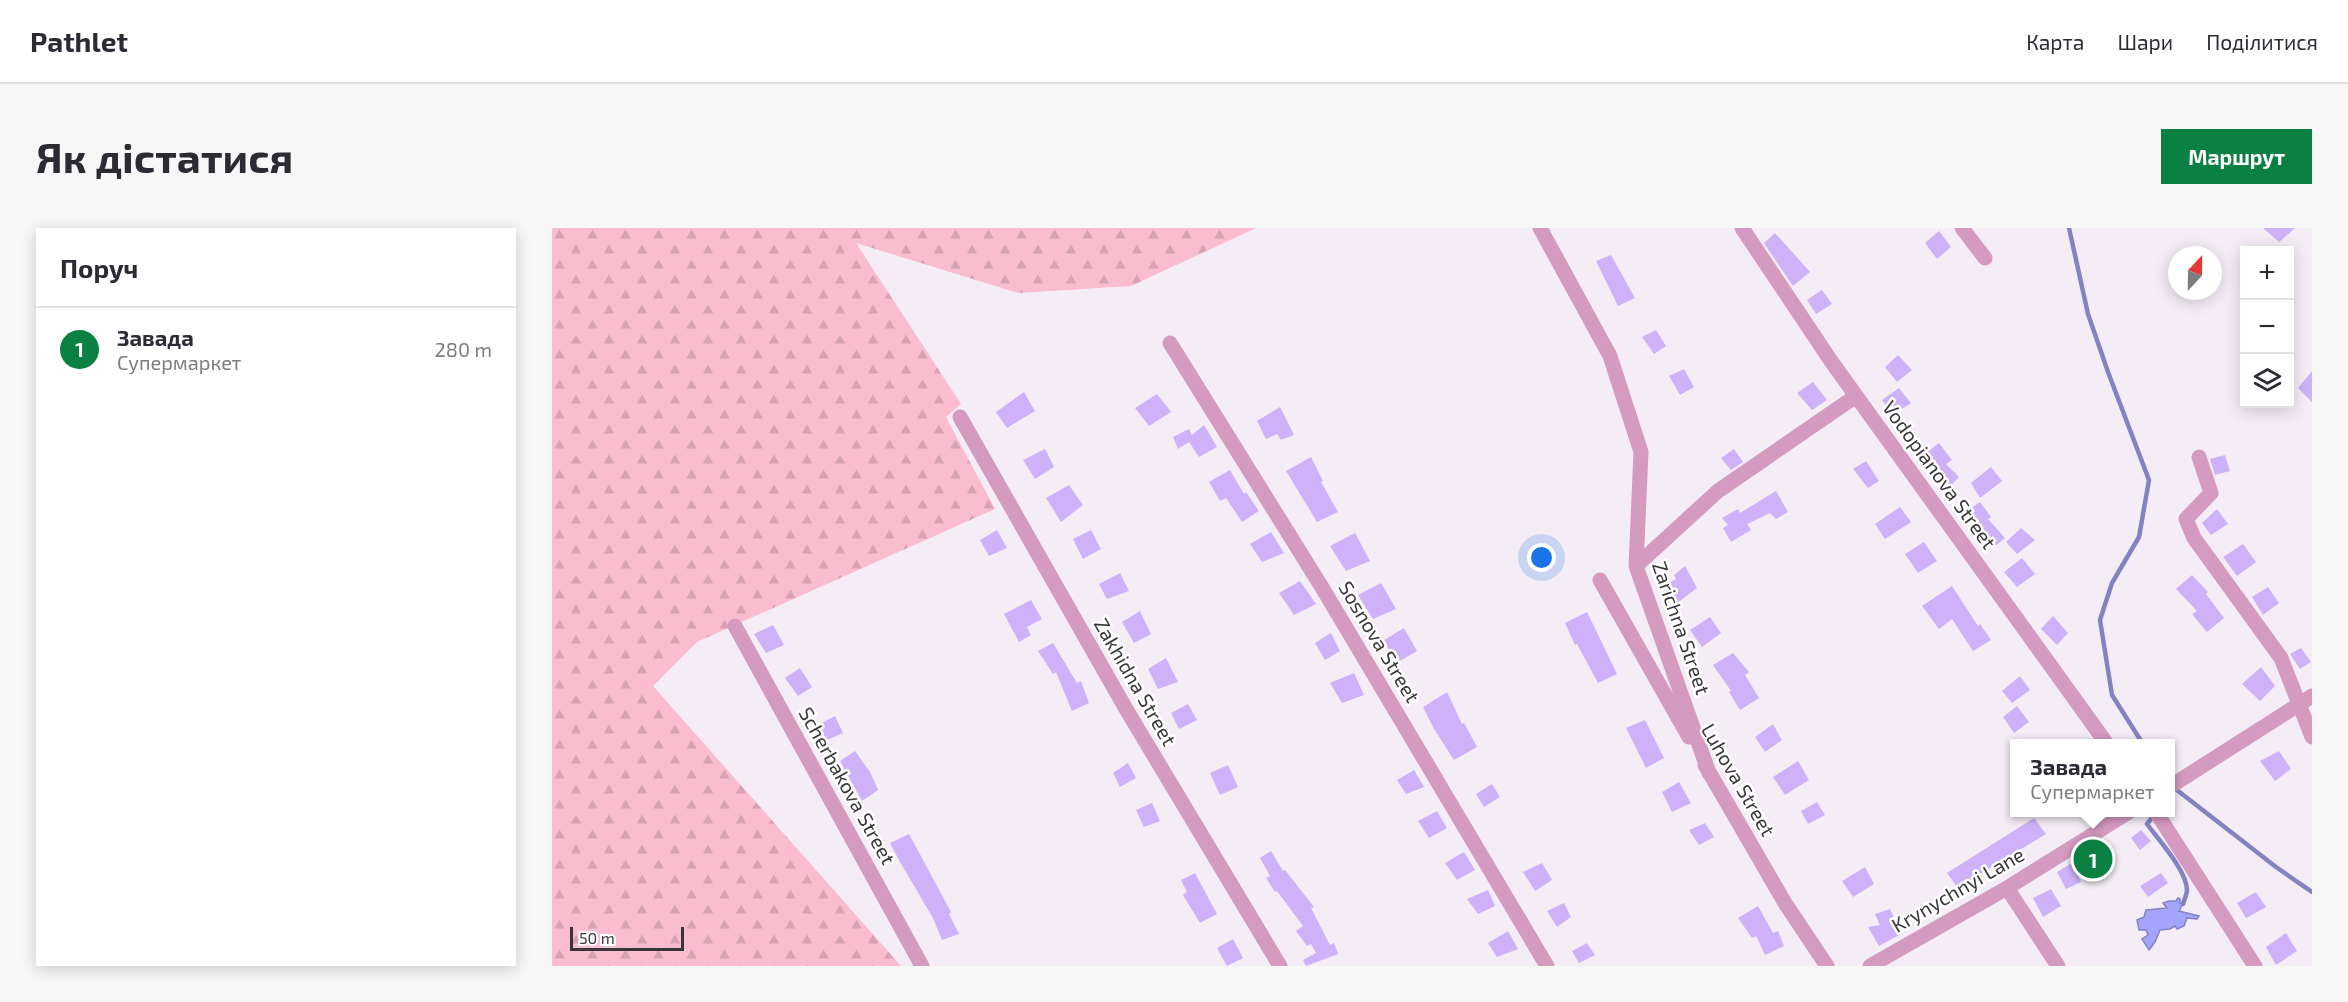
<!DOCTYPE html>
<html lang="uk">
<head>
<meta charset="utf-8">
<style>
  body { margin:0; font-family:"Exo 2",sans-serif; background:#f7f7f7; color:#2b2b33 }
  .controls { position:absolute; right:18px; top:18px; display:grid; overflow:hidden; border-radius:0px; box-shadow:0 3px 15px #0003 }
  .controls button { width:54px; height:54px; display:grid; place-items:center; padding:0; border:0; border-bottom:2px solid #e1e1e2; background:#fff; color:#2b2b33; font:30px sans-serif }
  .compass { position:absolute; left:1616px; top:18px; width:54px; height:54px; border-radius:50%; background:#fff; box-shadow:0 3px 15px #0003; rotate:22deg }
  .scale { position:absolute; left:18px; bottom:15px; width:114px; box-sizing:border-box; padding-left:6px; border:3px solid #39363a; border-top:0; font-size:16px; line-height:21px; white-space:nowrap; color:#39363a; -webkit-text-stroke:4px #fff; paint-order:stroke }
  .you { position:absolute; left:990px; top:330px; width:21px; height:21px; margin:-15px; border:4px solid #fff; border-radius:50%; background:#1a73e8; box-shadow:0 0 0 9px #1a73e833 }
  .badge { display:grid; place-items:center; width:39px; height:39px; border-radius:50%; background:#0b8043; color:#fff; font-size:20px; font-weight:700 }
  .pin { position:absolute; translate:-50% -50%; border:3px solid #fff; box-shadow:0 2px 6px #0006 }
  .popup { position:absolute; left:1458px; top:511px; width:165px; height:78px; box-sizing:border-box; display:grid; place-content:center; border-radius:0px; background:#fff; filter:drop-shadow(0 2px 4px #0005); font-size:20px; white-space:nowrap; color:#7c7c81 }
  .popup b { font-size:22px; color:#2b2b33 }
  .popup::after { content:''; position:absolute; left:50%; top:100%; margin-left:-12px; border:12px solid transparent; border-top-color:#fff }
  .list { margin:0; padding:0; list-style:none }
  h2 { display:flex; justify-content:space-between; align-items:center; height:78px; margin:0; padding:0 24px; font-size:26px }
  h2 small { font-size:20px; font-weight:400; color:#7c7c81 }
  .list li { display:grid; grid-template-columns:39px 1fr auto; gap:18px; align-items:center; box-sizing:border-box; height:84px; padding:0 24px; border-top:2px solid #e1e1e2 }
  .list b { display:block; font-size:22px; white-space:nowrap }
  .list p { margin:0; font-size:20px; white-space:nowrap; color:#7c7c81 }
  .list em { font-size:20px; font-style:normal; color:#7c7c81 }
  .icon { flex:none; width:33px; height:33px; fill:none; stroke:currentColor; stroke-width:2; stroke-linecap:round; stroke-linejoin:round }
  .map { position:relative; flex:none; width:1760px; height:738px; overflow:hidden; border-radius:0px }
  header { display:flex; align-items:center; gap:36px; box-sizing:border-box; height:84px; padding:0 30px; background:#fff; border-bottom:2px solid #e1e1e2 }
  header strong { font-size:28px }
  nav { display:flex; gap:33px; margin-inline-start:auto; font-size:21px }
  .intro { display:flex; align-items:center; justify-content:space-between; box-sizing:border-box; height:144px; padding:0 36px }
  h1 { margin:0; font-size:42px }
  .button { padding:15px 27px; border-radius:0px; background:#0b8043; color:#fff; font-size:21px; font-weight:700 }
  main { display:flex; gap:36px; padding:0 36px }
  aside { flex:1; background:#fff; border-radius:0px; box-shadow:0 3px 15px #0003 }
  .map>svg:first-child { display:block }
</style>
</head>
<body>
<header>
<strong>Pathlet</strong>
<nav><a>Карта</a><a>Шари</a><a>Поділитися</a></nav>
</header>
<div class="intro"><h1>Як дістатися</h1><a class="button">Маршрут</a></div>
<main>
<aside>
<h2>Поруч<small></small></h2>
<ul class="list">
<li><span class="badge">1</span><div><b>Завада</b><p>Супермаркет</p></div><em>280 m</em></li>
</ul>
</aside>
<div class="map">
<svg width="1760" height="738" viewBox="0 0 1760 738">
  <defs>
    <pattern id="forest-firs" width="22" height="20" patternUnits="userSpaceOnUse" patternTransform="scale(1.5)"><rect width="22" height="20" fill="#fabccf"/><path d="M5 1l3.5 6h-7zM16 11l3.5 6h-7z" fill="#d7a2b2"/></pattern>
  </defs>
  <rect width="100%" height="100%" fill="#f5edf6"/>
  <!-- forest -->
  <path fill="url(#forest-firs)" d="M0 0H704L579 58 466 65 304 15 409 176 394 189 443 281 145 414 101 458 349 738H0Z"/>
  <!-- water -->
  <path fill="#a3a4fd" stroke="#8383c2" stroke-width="1.5" d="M1626 670 1628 671V675L1631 676 1627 683 1647 688 1645 691 1635 690 1632 698 1625 701 1623 698 1618 701 1608 702 1603 714 1597 722 1590 711 1596 707 1594 702H1587L1585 692 1592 689 1594 682 1615 680 1611 675 1617 673H1624Z"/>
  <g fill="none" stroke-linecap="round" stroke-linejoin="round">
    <!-- stream -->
    <path stroke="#8383c2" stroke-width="4.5" d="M1517 0 1536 86 1556 144 1597 252 1587 309 1560 355 1548 392 1560 467 1591 516
      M1621 559 1724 639 1760 664
      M1603 586 1595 596C1606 611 1635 643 1635 662 1635 666 1632 672 1631 676"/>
  </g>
  <!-- building -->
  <path fill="#cdb2f9" d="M1711 0H1743L1727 14Z
    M1387 3 1399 19 1385 31 1373 15Z
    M1223 5 1258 44 1241 58 1212 15Z
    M1059 27 1083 70 1066 78 1044 33Z
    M1270 62 1280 76 1264 86 1255 72Z
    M1104 102 1114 118 1102 126 1090 109Z
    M1346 127 1360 142 1345 154 1333 139Z
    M1132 141 1142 159 1128 167 1117 148Z
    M1760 143V174L1746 160Z
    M1261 154 1275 172 1260 182 1245 165Z
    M1347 160 1359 175 1341 187 1330 172Z
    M472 164 483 183 455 200 444 184Z
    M605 166 619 184 597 198 583 180Z
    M728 179 742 207 729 212 725 206 714 211 705 193Z
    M652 197 665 219 647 229 637 214 626 221 621 209 637 201 640 207Z
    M1387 215 1400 232 1394 236 1407 249 1396 261 1384 250 1370 228Z
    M493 221 502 239 483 251 471 232Z
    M1182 221 1191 234 1179 242 1169 230Z
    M1673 227 1678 243 1663 247 1658 231Z
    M759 229 771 253 769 254 786 284 765 294 734 243Z
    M1314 233 1327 253 1316 260 1301 241Z
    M1439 239 1450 253 1428 270 1419 255Z
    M678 242 692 266 694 264 707 283 690 294 674 270 668 273 657 254Z
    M517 257 531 277 509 294 494 270Z
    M1224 263 1236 284 1224 291 1218 285 1195 296 1199 302 1179 314 1171 300 1176 297 1170 290 1186 281 1188 285Z
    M1428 274 1439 289 1436 291 1453 310 1442 319 1410 286Z
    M1348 279 1359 294 1333 311 1323 296Z
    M1665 281 1676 296 1659 307 1650 295Z
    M1469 300 1483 312 1465 326 1454 314Z
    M445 302 455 320 437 328 428 312Z
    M539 302 549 321 531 331 521 311Z
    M719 304 732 325 710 334 698 316Z
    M803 305 818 333 794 343 778 318Z
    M1372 314 1385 333 1366 345 1353 326Z
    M1691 316 1704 334 1685 348 1671 329Z
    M1470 330 1483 346 1465 359 1452 344Z
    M1133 338 1145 360 1124 376 1113 357 1124 351 1122 347Z
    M568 345 577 363 555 371 547 356Z
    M1640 347 1656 364 1654 366 1672 390 1655 404 1640 386 1645 383 1624 361Z
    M748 353 764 376 742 387 727 365Z
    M829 355 844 381 821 391 806 367Z
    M1400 358 1426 398 1428 396 1439 412 1421 423 1400 391 1387 401 1370 378Z
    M1716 359 1727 375 1711 387 1700 369Z
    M479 372 490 391 475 399 479 407 467 414 452 386Z
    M588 383 599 406 582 415 570 394Z
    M1035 384 1065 446 1046 455 1025 416 1023 417 1013 395Z
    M1501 388 1516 405 1505 417 1489 401Z
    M1158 389 1169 405 1150 419 1138 402Z
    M221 397 232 417 214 425 202 406Z
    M852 400 865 423 844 435 832 412Z
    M779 405 788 423 773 432 763 415Z
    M501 415 525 455 529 453 537 475 520 483 504 444 501 446 486 423Z
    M1749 420 1759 434 1748 441 1738 426Z
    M1181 425 1197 444 1193 447 1207 470 1188 482 1177 464 1179 463 1161 437Z
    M614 430 626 454 606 461 596 441Z
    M1709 439 1723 458 1708 473 1690 456Z
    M248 440 260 459 246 468 233 450Z
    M802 445 812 467 790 475 778 455Z
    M1468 448 1478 462 1460 475 1450 463Z
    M895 464 910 496 912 495 925 519 902 532 882 501 871 479Z
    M636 476 645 492 627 501 619 485Z
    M1465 478 1477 494 1462 505 1451 489Z
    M283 488 291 505 275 512 266 497Z
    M1093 492 1112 530 1094 540 1074 500Z
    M1221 496 1230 512 1213 524 1203 509Z
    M303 523 318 544 326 562 310 573 288 533Z
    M1727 523 1739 541 1723 553 1708 533Z
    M1246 533 1257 552 1233 567 1221 549Z
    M576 535 584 550 568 559 561 545Z
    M676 537 686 559 668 567 658 545Z
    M862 542 872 559 854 566 845 552Z
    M1127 554 1139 575 1120 584 1110 564Z
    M940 556 948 569 932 579 924 566Z
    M1265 574 1273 587 1256 596 1249 583Z
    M600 575 608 593 592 599 584 582Z
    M885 583 895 600 877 610 866 593Z
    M1482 590 1494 606 1423 649 1426 654 1408 663 1395 645Z
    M1153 595 1162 609 1147 617 1137 602Z
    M1589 602 1599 613 1588 622 1579 610Z
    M357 606 399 684 397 686 407 706 390 712 381 690 348 634 338 615Z
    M1546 619 1554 631 1527 649 1529 654 1514 661 1505 644Z
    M719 623 731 643 733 642 762 679 759 680 778 717 782 715 786 726 754 738 751 732 764 725 759 716 755 718 744 703 751 698 725 663 723 664 714 650 718 648 708 630Z
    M912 624 923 642 905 652 893 635Z
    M990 635 1000 652 983 663 971 644Z
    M1313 639 1322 656 1301 669 1290 653Z
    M643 645 665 686 648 695 631 667 635 664 629 652Z
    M1609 645 1616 655 1596 669 1588 658Z
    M1499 661 1509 678 1491 689 1481 670Z
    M936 662 943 678 926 686 915 671Z
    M1704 664 1714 679 1694 690 1685 675Z
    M1012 675 1019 689 1005 699 995 683Z
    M1206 678 1221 705 1226 703 1232 718 1213 727 1204 708 1200 710 1186 690Z
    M1338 681 1349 706 1327 718 1316 699 1328 697 1323 686Z
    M956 703 966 721 945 729 936 715Z
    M1734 705 1745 723 1724 737 1714 719Z
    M681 711 691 730 675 738 665 720Z
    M1035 715 1043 727 1027 735 1020 723Z"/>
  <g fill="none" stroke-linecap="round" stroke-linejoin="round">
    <!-- minor -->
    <path stroke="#d49ac0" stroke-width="15" d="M988 0 1058 128 1089 224 1084 338 1157 545
      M1190 0 1279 133 1555 516
      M1410 0 1433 30
      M618 115 771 361 995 738
      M408 189 574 481 728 738
      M1647 229 1659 265 1634 291 1642 310 1729 430 1760 509
      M1084 338 1166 263 1304 168
      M1048 352 1137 509
      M183 398 370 738
      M1153 537 1233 675 1275 738
      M1619 558 1760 468
      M1604 584 1703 738
      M1455 660 1506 738
      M1318 738 1455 660 1577 584"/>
  </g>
  <g text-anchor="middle" stroke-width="5" stroke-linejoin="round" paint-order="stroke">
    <!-- street labels -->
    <g font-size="20" fill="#39363a" stroke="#fff">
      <text transform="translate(1387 247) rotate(54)" y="7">Vodopianova Street</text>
      <text transform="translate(1129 400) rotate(71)" y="7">Zarichna Street</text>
      <text transform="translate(827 414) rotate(59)" y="7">Sosnova Street</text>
      <text transform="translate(583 454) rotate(60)" y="7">Zakhidna Street</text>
      <text transform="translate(1186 552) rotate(60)" y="7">Luhova Street</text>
      <text transform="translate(295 558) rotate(61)" y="7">Scherbakova Street</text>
      <text transform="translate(1406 662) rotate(-30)" y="7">Krynychnyi Lane</text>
    </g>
  </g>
</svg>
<div class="controls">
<button>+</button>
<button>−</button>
<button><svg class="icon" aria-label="layers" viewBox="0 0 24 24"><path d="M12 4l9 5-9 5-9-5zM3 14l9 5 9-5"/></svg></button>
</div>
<svg class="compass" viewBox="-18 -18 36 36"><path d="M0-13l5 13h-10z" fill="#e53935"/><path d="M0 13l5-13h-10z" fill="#7c7c81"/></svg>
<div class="scale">50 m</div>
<div class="you"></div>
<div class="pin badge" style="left:1541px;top:631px">1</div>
<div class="popup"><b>Завада</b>Супермаркет</div>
</div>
</main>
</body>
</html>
